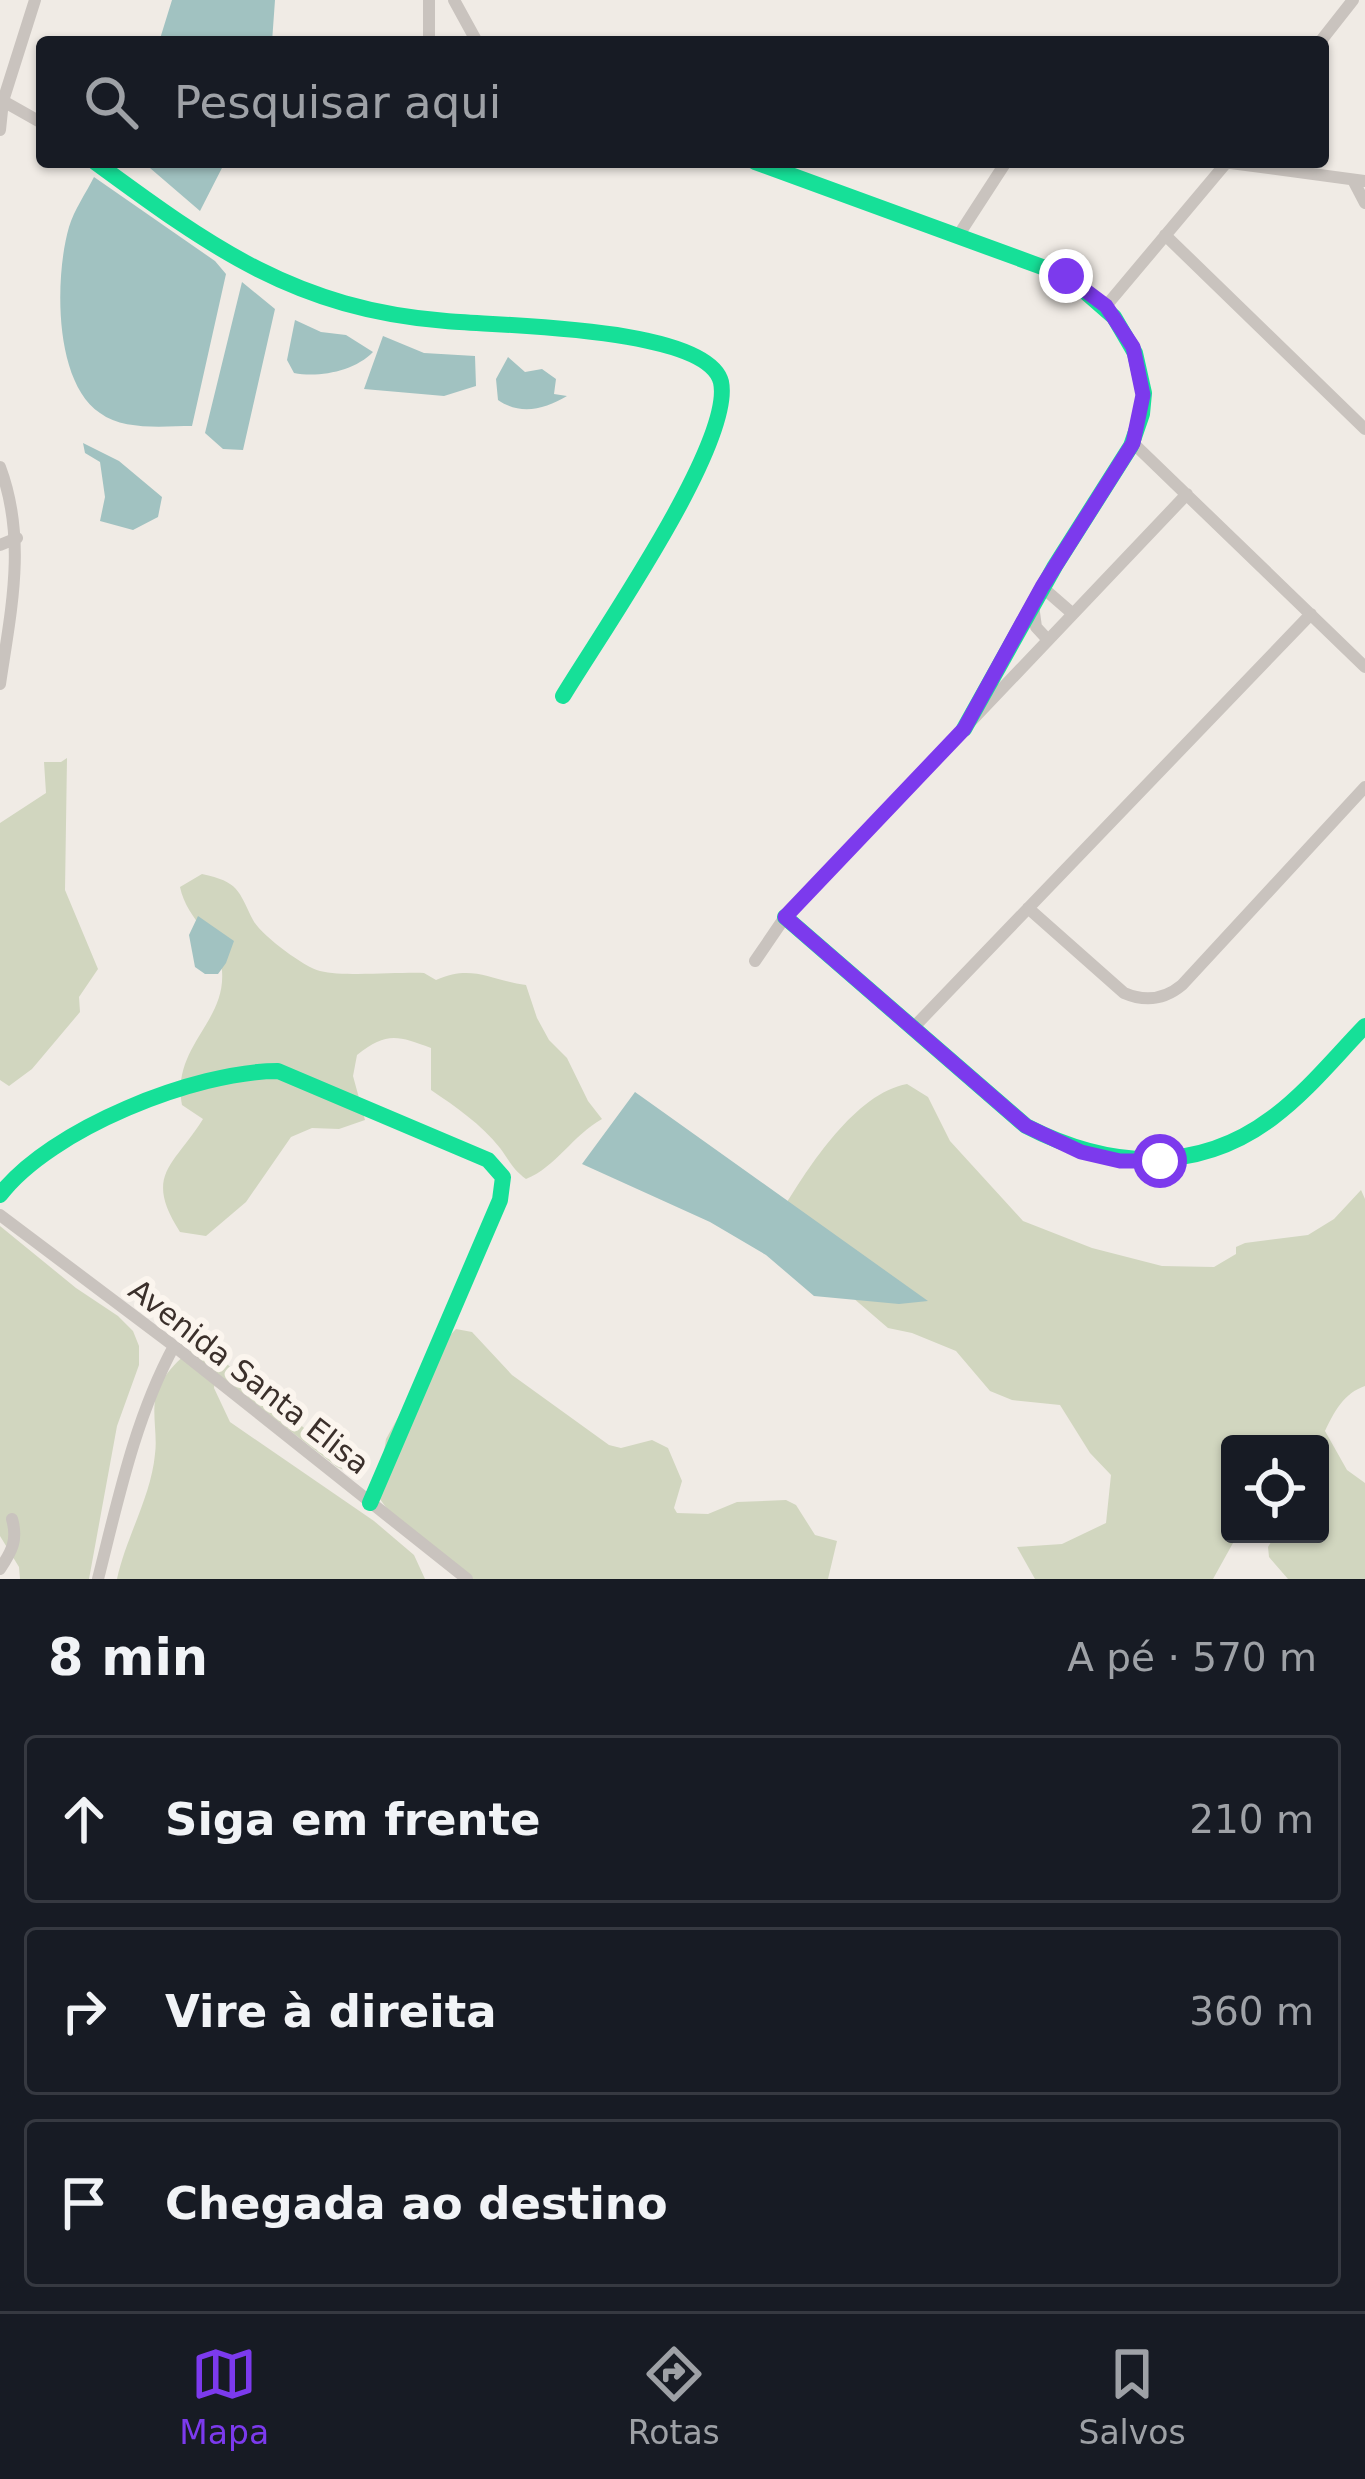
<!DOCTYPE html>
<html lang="pt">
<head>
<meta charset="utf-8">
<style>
  body { margin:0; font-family:"DejaVu Sans",sans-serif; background:#242831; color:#f1f3f6 }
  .controls { position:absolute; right:36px; bottom:36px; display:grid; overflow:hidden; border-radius:12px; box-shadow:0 3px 9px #0004 }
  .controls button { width:108px; height:108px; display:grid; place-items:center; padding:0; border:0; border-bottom:3px solid #363941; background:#171b24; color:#f1f3f6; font:60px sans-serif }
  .stop { position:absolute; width:36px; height:36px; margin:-27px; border:9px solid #7c3aed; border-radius:50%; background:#fff }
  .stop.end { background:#7c3aed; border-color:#fff; box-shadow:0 3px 12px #0008 }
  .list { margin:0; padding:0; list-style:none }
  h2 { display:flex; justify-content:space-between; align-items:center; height:156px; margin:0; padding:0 48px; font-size:51px }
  h2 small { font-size:39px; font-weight:400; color:#9ea1a6 }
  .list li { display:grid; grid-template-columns:78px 1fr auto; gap:36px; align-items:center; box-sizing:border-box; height:168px; margin:0 24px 24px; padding:0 24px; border:3px solid #363941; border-radius:12px }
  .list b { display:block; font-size:45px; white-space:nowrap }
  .list em { font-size:39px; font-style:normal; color:#9ea1a6 }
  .icon { flex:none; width:66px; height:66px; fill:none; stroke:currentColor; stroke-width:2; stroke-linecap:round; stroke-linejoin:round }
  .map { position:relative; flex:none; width:1365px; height:1579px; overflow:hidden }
  .search { position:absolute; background:#171b24; box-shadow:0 3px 9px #0004; left:36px; right:36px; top:36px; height:132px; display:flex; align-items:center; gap:30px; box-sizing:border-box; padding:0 42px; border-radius:12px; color:#9ea1a6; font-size:45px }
  .sheet { height:732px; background:#171b24 }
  nav { display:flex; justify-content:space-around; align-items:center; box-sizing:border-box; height:168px; border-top:3px solid #363941; background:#171b24; font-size:33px; color:#9ea1a6 }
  nav a { display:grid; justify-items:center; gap:6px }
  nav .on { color:#7c3aed }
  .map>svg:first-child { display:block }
</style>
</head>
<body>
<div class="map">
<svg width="1365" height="1579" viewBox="0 0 1365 1579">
  <rect width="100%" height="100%" fill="#f0ebe5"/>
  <!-- green -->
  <path fill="#d1d6bf" d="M67 758 65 890 98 969 79 997 80 1012 32 1069 9 1086 0 1080V823L46 793 44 762H61Z
    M202 874C239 882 238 890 253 920 261 935 304 967 320 971 344 977 397 972 424 973L436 980C473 964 489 980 526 985L537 1018 549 1040 567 1058 588 1101 602 1119C573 1135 556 1167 526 1179 513 1170 509 1160 500 1148 481 1124 456 1107 431 1090V1048C397 1035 386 1032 357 1055L353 1076 365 1120 339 1129 312 1128 291 1137 246 1202 206 1236 180 1232C143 1174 174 1166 203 1119L182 1105C171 1047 226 1023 222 971 220 939 187 921 180 887Z
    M907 1084 928 1097 950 1141 1023 1221 1092 1248 1162 1266 1214 1267 1236 1254V1247L1245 1243 1308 1235 1334 1219 1361 1190 1365 1199V1386C1344 1393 1334 1412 1325 1431L1347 1470 1365 1483V1579H1288L1269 1557 1268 1547 1276 1534H1320V1444H1230V1534H1238L1213 1579H1035L1017 1547 1062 1544 1106 1523 1111 1475 1090 1453 1060 1405 1012 1400 990 1391 956 1351 912 1333 888 1328 816 1266 783 1209C809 1166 856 1093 907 1084Z
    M0 1226 76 1288 118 1316 133 1331 139 1346V1365L117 1426 89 1579H20L19 1567 0 1536Z
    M456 1329 472 1332 512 1375 609 1445 621 1448 652 1440 668 1448 682 1481 674 1508 677 1513 708 1514 737 1502 786 1500 796 1505 815 1535 837 1541 828 1579H465L393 1517 377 1495 386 1439 435 1351Z
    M204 1344C254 1389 308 1427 355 1475L337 1467 236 1389 215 1380 214 1388 230 1422 374 1521 414 1555 425 1579H117C126 1537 151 1497 155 1454 158 1434 150 1407 158 1389 166 1371 186 1350 204 1344Z"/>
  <!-- water -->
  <path fill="#a1c2c1" d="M172 0H275L272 42H159Z
    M143 162H225L200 211Z
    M94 177 215 261 226 274 192 426C164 426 124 431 100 413 53 381 55 275 69 227 74 210 86 193 94 177Z
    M242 282 275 309 243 450 223 449 205 433Z
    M295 320 321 332 346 335 373 352C355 371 319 378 294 373L287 360Z
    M383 336 424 353 475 356 476 386 444 396 364 389Z
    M508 357 525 372 542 369 556 379 554 394 567 396C545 409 521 416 498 400L496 379Z
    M83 443 119 461 162 497 158 517 133 530 100 521 105 497 100 462 85 453Z
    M198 916 234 941 226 963 218 974H205L195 967 189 935Z
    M635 1092 928 1301 899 1304 814 1296 766 1255 710 1222 582 1164Z"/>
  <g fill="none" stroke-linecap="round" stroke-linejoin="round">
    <!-- street -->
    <path stroke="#c9c3be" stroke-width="12" d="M429 0V42
      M454 0 477 42
      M1320 42 1353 0
      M3 101 42 123
      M0 130 3 101 35 0
      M1223 162 1365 181
      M1353 180 1365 203
      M1165 235 1365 429
      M958 236 1006 162
      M1106 306 1227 162
      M1133 443 1365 667
      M0 467C27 539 11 610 0 684
      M0 545 17 538
      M1042 587 1073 614
      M1033 605 1036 627 1048 640
      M1028 908 1124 993C1145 1002 1164 1000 1182 985L1365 787
      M755 961 785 917 1187 494
      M913 1028 1311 614
      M0 1215 174 1346 467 1579
      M0 1569C12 1551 18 1540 12 1519
      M98 1579C118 1500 135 1418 174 1346"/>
    <!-- fast -->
    <path stroke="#16e098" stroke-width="16" d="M95 162C212 248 296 309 446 321 497 326 707 326 721 382 734 443 599 636 563 696
      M755 162 1067 276 1114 317 1135 353 1144 393 1142 414 1131 446 1055 566 964 729
      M785 917 1026 1126C1107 1168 1196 1175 1272 1118 1307 1092 1335 1057 1365 1026
      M0 1195C50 1129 196 1071 278 1071L488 1160 503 1177 500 1200 370 1503"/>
  </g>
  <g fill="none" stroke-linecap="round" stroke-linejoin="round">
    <!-- route -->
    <path stroke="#7c3aed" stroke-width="15" d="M1066 276 1106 306 1133 347 1143 395 1133 443 1042 587 964 729 785 917 1026 1126 1081 1152 1120 1161H1160"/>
  </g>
  <g text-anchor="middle" stroke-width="12" stroke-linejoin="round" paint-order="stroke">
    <!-- street labels -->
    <g font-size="30" fill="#3b302b" stroke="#fbf5ee">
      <text transform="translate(249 1377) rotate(38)" y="10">Avenida Santa Elisa</text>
    </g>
  </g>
</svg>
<div class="controls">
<button><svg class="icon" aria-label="locate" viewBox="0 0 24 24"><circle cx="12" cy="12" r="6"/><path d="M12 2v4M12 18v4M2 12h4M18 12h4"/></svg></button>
</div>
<div class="stop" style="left:1160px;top:1161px"></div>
<div class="stop end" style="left:1066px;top:276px"></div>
<div class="search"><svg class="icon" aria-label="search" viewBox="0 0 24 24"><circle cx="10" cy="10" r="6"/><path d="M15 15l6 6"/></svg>Pesquisar aqui</div>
</div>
<section class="sheet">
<h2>8 min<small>A pé · 570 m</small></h2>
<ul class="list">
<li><svg class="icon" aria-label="ahead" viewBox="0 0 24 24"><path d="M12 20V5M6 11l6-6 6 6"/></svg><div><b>Siga em frente</b></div><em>210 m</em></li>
<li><svg class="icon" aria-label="right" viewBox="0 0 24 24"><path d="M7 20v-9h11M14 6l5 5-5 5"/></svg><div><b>Vire à direita</b></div><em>360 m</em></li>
<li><svg class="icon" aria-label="arrive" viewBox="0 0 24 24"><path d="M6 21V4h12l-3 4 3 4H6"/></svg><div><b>Chegada ao destino</b></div></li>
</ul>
</section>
<nav>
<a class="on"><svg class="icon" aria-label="map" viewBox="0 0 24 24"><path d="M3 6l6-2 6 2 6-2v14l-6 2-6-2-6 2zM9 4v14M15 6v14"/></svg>Mapa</a>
<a><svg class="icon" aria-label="directions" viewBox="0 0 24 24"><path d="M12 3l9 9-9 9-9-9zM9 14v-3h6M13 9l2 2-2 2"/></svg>Rotas</a>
<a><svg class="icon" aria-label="saved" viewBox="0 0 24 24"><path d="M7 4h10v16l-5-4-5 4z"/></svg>Salvos</a>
</nav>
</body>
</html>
